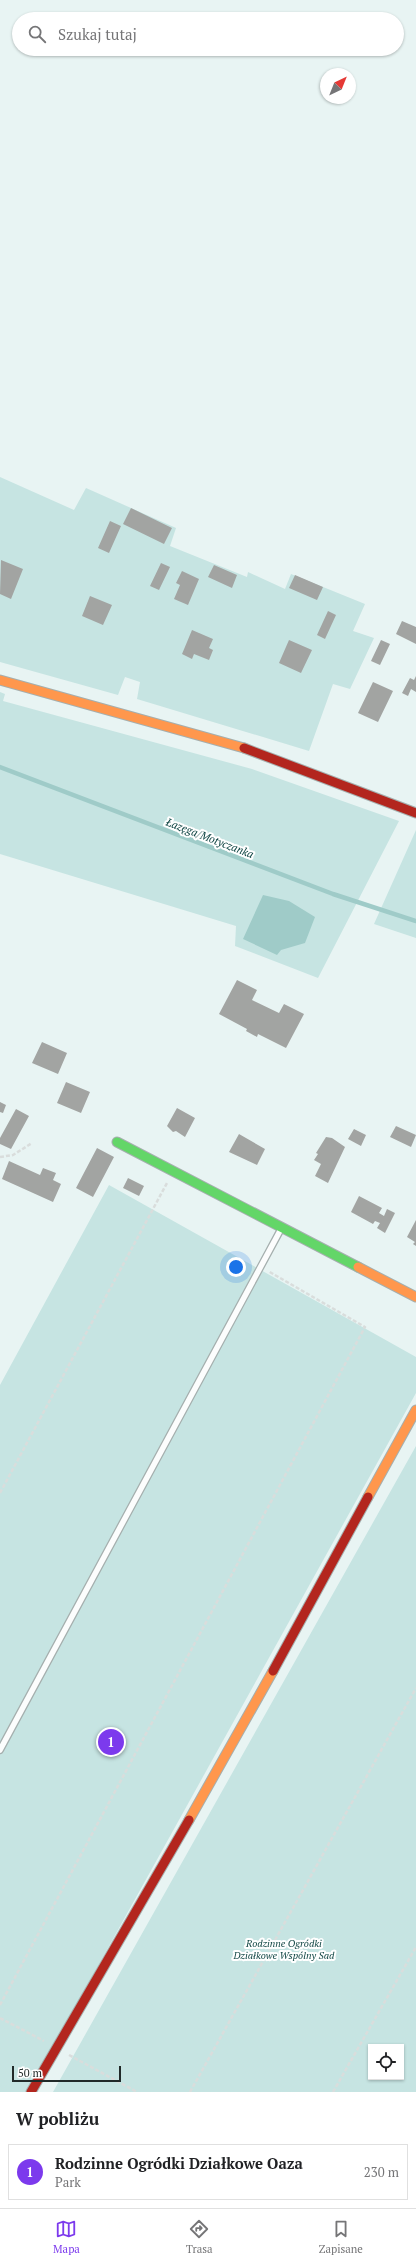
<!DOCTYPE html>
<html lang="pl">
<head>
<meta charset="utf-8">
<style>
  body { margin:0; font-family:"PT Serif",serif; background:#f6f6f6; color:#202124 }
  .controls { position:absolute; right:12px; bottom:12px; display:grid; overflow:hidden; border-radius:0px; box-shadow:0 1px 3px #0004 }
  .controls button { width:36px; height:36px; display:grid; place-items:center; padding:0; border:0; border-bottom:1px solid #e0e0e0; background:#fff; color:#202124; font:20px sans-serif }
  .compass { position:absolute; left:320px; top:68px; width:36px; height:36px; border-radius:50%; background:#fff; box-shadow:0 1px 3px #0004; rotate:43deg }
  .scale { position:absolute; left:12px; bottom:10px; width:109px; box-sizing:border-box; padding-left:4px; border:2px solid #212a29; border-top:0; font-size:11px; line-height:14px; white-space:nowrap; color:#212a29; -webkit-text-stroke:3px #fff; paint-order:stroke }
  .you { position:absolute; left:236px; top:1267px; width:14px; height:14px; margin:-10px; border:3px solid #fff; border-radius:50%; background:#1a73e8; box-shadow:0 0 0 6px #1a73e833 }
  .badge { display:grid; place-items:center; width:26px; height:26px; border-radius:50%; background:#7c3aed; color:#fff; font-size:13px; font-weight:700 }
  .pin { position:absolute; translate:-50% -50%; border:2px solid #fff; box-shadow:0 1px 4px #0006 }
  .list { margin:0; padding:0; list-style:none }
  h2 { display:flex; justify-content:space-between; align-items:center; height:52px; margin:0; padding:0 16px; font-size:17px }
  h2 small { font-size:13px; font-weight:400; color:#757577 }
  .list li { display:grid; grid-template-columns:26px 1fr auto; gap:12px; align-items:center; box-sizing:border-box; height:56px; margin:0 8px 8px; padding:0 8px; border:1px solid #e0e0e0; border-radius:0px }
  .list b { display:block; font-size:15px; white-space:nowrap }
  .list p { margin:0; font-size:13px; white-space:nowrap; color:#757577 }
  .list em { font-size:13px; font-style:normal; color:#757577 }
  .icon { flex:none; width:22px; height:22px; fill:none; stroke:currentColor; stroke-width:2; stroke-linecap:round; stroke-linejoin:round }
  .map { position:relative; flex:none; width:416px; height:2092px; overflow:hidden }
  .search { position:absolute; background:#fff; box-shadow:0 1px 3px #0004; left:12px; right:12px; top:12px; height:44px; display:flex; align-items:center; gap:10px; box-sizing:border-box; padding:0 14px; border-radius:22px; color:#757577; font-size:15px }
  .sheet { height:116px; background:#fff }
  nav { display:flex; justify-content:space-around; align-items:center; box-sizing:border-box; height:56px; border-top:1px solid #e0e0e0; background:#fff; font-size:11px; color:#757577 }
  nav a { display:grid; justify-items:center; gap:2px }
  nav .on { color:#7c3aed }
  .map>svg:first-child { display:block }
</style>
</head>
<body>
<div class="map">
<svg width="416" height="2092" viewBox="0 0 416 2092">
  <rect width="100%" height="100%" fill="#e8f4f3"/>
  <!-- green -->
  <path fill="#c6e4e2" fill-rule="evenodd" d="M0 477 74 510 86 488 176 528 170 546 247 577 248 572 285 589 291 574 365 604 353 631 374 638 350 689 333 684 309 751 137 699 140 682 125 677 118 695 0 662Z
    M0 692 5 694 3 701 252 769 399 821 318 978 235 946 236 926 0 854Z
    M416 830V938L374 924Z
    M109 1185 416 1357V1393L28 2092H0V1385Z
    M416 1446V2092H53ZM371 2047H401V2077H371Z"/>
  <!-- water -->
  <path fill="#9fcbc8" d="M263 895 289 901 315 917 305 943 281 950 277 955 243 939Z"/>
  <g fill="none" stroke-linecap="round" stroke-linejoin="round">
    <!-- stream -->
    <path stroke="#9fcbc8" stroke-width="4.5" d="M0 767 333 894 416 921"/>
  </g>
  <!-- building -->
  <path fill="#a2a4a2" d="M131 508 172 528 164 544 123 524Z
    M110 521 121 526 109 553 98 548Z
    M1 560 23 569 11 599 0 594Z
    M161 563 170 567 159 590 150 586Z
    M214 565 237 575 232 588 208 577Z
    M182 571 199 579 188 605 174 599 180 585 176 583Z
    M295 575 323 587 317 600 289 588Z
    M90 596 112 605 103 625 82 616Z
    M328 611 336 615 325 639 317 635Z
    M402 621 416 627V644L396 634Z
    M192 630 213 639 209 648 213 650 209 660 194 654 192 659 182 654Z
    M289 640 312 650 301 673 279 663Z
    M381 640 390 644 380 665 371 661Z
    M416 676V692L411 689 408 696 402 693 410 678 414 680Z
    M373 682 393 691 378 722 358 713Z
    M237 980 257 990 252 1000 279 1013 284 1004 304 1014 286 1048 258 1034 257 1037 246 1031 247 1029 219 1014Z
    M42 1042 67 1053 58 1074 32 1063Z
    M66 1082 90 1092 81 1113 57 1103Z
    M0 1102 6 1105 3 1113 0 1112Z
    M177 1108 195 1118 185 1137 176 1131 173 1132 167 1126Z
    M16 1109 29 1116 11 1149 0 1144V1138Z
    M396 1126 416 1135 411 1147 390 1137Z
    M354 1129 366 1135 361 1146 348 1139Z
    M239 1134 265 1149 257 1165 229 1152Z
    M326 1137 332 1138 345 1147 328 1183 315 1176 321 1164 314 1160 318 1154 316 1153Z
    M97 1148 114 1157 93 1197 76 1188Z
    M9 1161 40 1175 43 1168 56 1173 53 1180 61 1184 53 1202 2 1179Z
    M128 1178 144 1186 139 1196 123 1188Z
    M359 1196 382 1208 379 1213 384 1216 387 1209 395 1213 385 1233 377 1228 380 1223 375 1221 373 1224 351 1212Z
    M416 1220V1246L413 1244 415 1242 407 1237Z"/>
  <g fill="none" stroke-linecap="round" stroke-linejoin="round">
    <!-- lane casing -->
    <g stroke="#a5afae" stroke-width="8">
      <path id="lane" d="M0 1750 281 1229"/>
    </g>
    <!-- fast casing -->
    <g stroke="#a5afae" stroke-width="11">
      <path id="fast" d="M117 1142 358 1267"/>
    </g>
    <!-- slow casing -->
    <g stroke="#a5afae" stroke-width="11">
      <path id="slow" d="M0 680 244 748
        M358 1267 416 1297
        M368 1497 416 1410
        M189 1820 273 1671"/>
    </g>
    <!-- jam casing -->
    <g stroke="#a5afae" stroke-width="11">
      <path id="jam" d="M244 748 416 813
        M273 1671 368 1497
        M31 2092 189 1820"/>
    </g>
    <!-- path -->
    <path stroke="#d9dddc" stroke-width="2.5" stroke-dasharray="4 2" stroke-linecap="butt" d="M0 1157 13 1155 32 1143
      M0 1493 167 1183
      M0 2005 365 1327 268 1271
      M0 2018 44 2041
      M69 2055 137 2092
      M190 2092 416 1688
      M333 2092 416 1947"/>
    <!-- lane -->
    <use href="#lane" stroke="#fcfdfd" stroke-width="5.5"/>
    <!-- fast -->
    <use href="#fast" stroke="#63d668" stroke-width="9"/>
    <!-- slow -->
    <use href="#slow" stroke="#ff974d" stroke-width="9"/>
    <!-- jam -->
    <use href="#jam" stroke="#b3261e" stroke-width="9"/>
  </g>
  <g text-anchor="middle" stroke-width="4" stroke-linejoin="round" paint-order="stroke">
    <!-- park labels -->
    <g font-size="10" font-style="italic" fill="#124745" stroke="#fff">
      <text x="284" y="1947">Rodzinne Ogródki<tspan x="284" dy="12">Działkowe Wspólny Sad</tspan></text>
    </g>
    <!-- water labels -->
    <g font-size="11" font-style="italic" fill="#0b4240" stroke="#fff">
      <text transform="translate(210 838) rotate(21)" y="4">Łazęga/Motyczanka</text>
    </g>
  </g>
</svg>
<div class="controls">
<button><svg class="icon" aria-label="locate" viewBox="0 0 24 24"><circle cx="12" cy="12" r="6"/><path d="M12 2v4M12 18v4M2 12h4M18 12h4"/></svg></button>
</div>
<svg class="compass" viewBox="-18 -18 36 36"><path d="M0-13l5 13h-10z" fill="#e53935"/><path d="M0 13l5-13h-10z" fill="#757577"/></svg>
<div class="scale">50 m</div>
<div class="you"></div>
<div class="pin badge" style="left:111px;top:1742px">1</div>
<div class="search"><svg class="icon" aria-label="search" viewBox="0 0 24 24"><circle cx="10" cy="10" r="6"/><path d="M15 15l6 6"/></svg>Szukaj tutaj</div>
</div>
<section class="sheet">
<h2>W pobliżu<small></small></h2>
<ul class="list">
<li><span class="badge">1</span><div><b>Rodzinne Ogródki Działkowe Oaza</b><p>Park</p></div><em>230 m</em></li>
</ul>
</section>
<nav>
<a class="on"><svg class="icon" aria-label="map" viewBox="0 0 24 24"><path d="M3 6l6-2 6 2 6-2v14l-6 2-6-2-6 2zM9 4v14M15 6v14"/></svg>Mapa</a>
<a><svg class="icon" aria-label="directions" viewBox="0 0 24 24"><path d="M12 3l9 9-9 9-9-9zM9 14v-3h6M13 9l2 2-2 2"/></svg>Trasa</a>
<a><svg class="icon" aria-label="saved" viewBox="0 0 24 24"><path d="M7 4h10v16l-5-4-5 4z"/></svg>Zapisane</a>
</nav>
</body>
</html>
